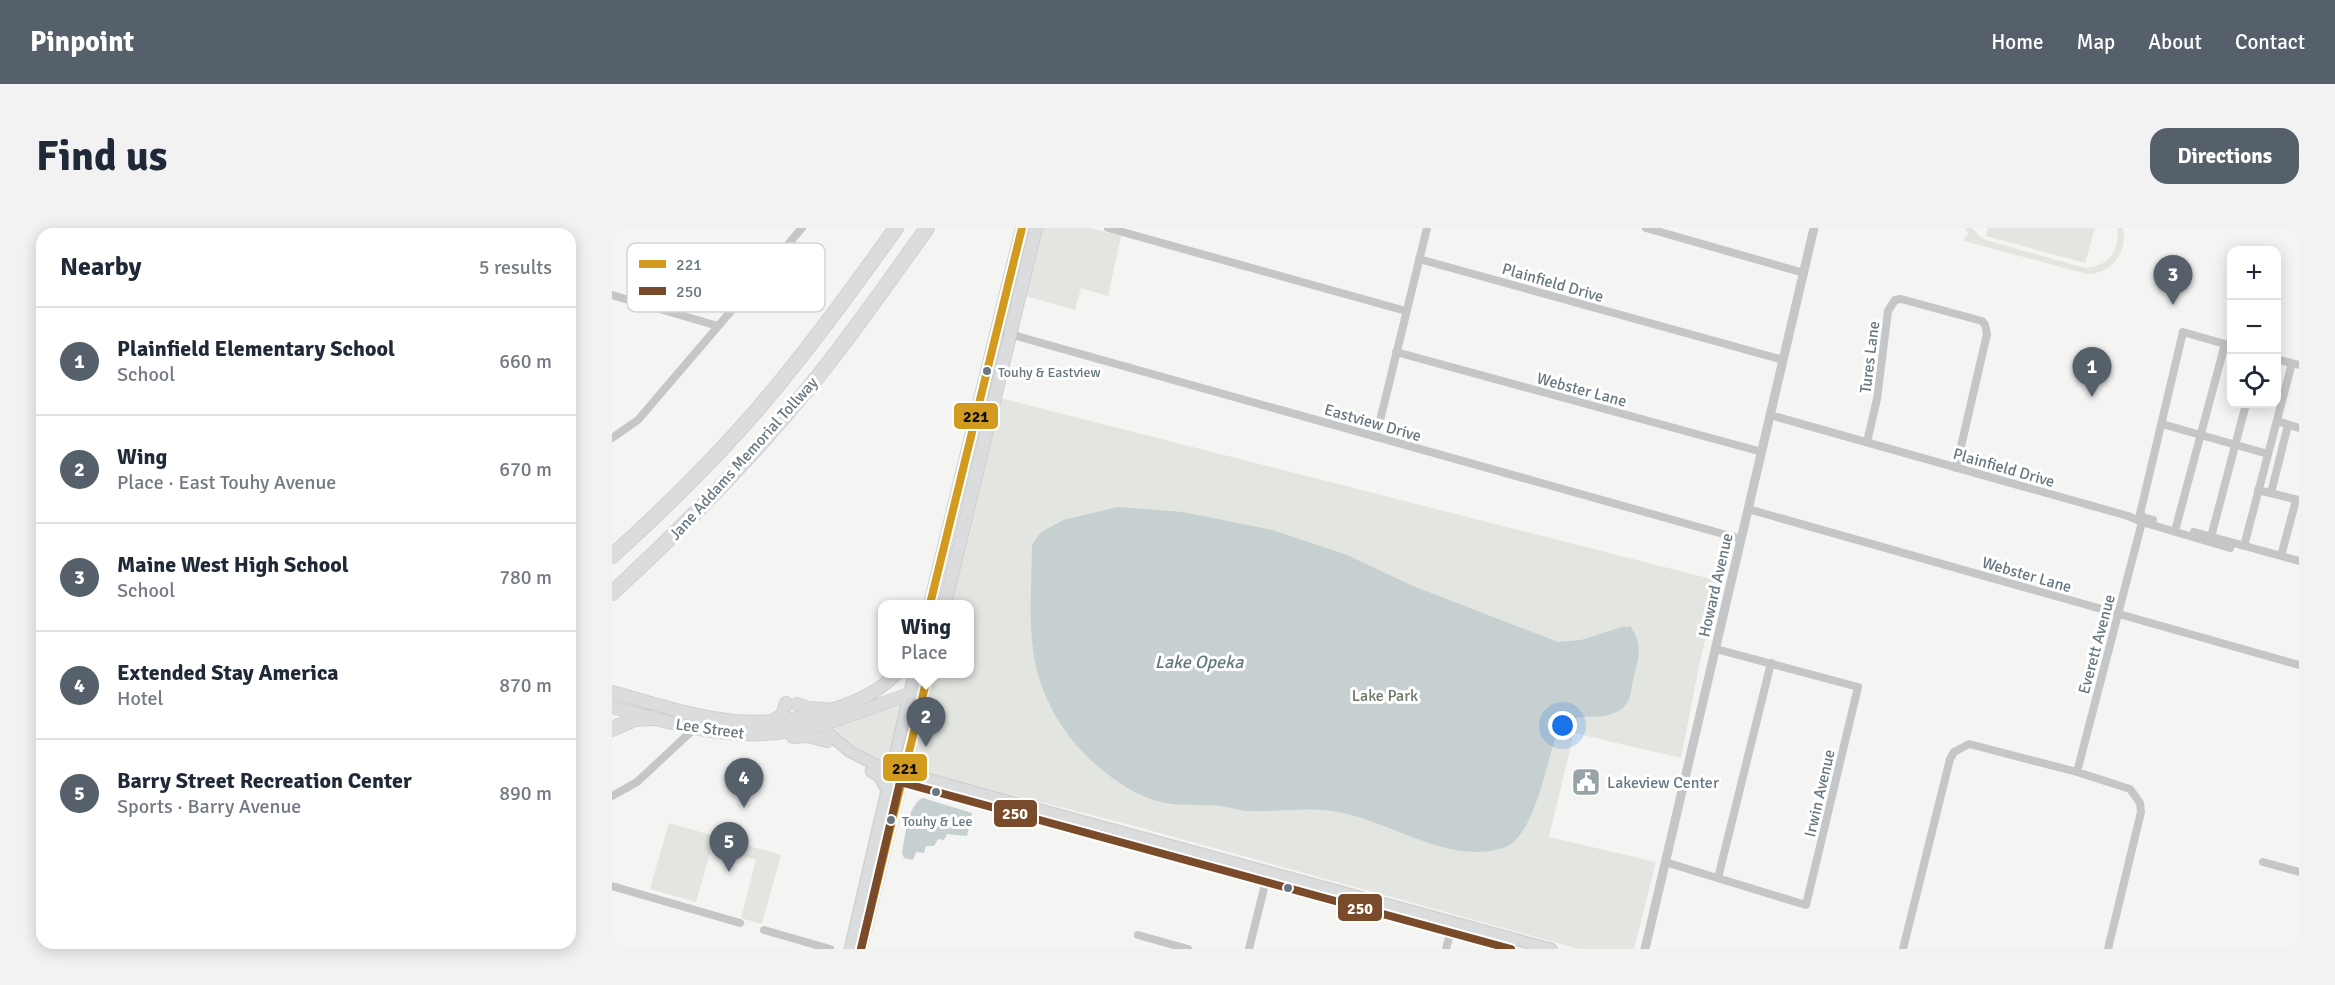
<!DOCTYPE html>
<html lang="en">
<head>
<meta charset="utf-8">
<style>
  body { margin:0; font-family:Signika,sans-serif; background:#f2f2f3; color:#1f2937 }
  .controls { position:absolute; right:18px; top:18px; display:grid; overflow:hidden; border-radius:12px; box-shadow:0 3px 15px #0003 }
  .controls button { width:54px; height:54px; display:grid; place-items:center; padding:0; border:0; border-bottom:2px solid #e0e1e3; background:#fff; color:#1f2937; font:30px sans-serif }
  .you { position:absolute; left:951px; top:498px; width:21px; height:21px; margin:-15px; border:4px solid #fff; border-radius:50%; background:#1a73e8; box-shadow:0 0 0 9px #1a73e833 }
  .badge { display:grid; place-items:center; width:39px; height:39px; border-radius:50%; background:#55606a; color:#fff; font-size:20px; font-weight:700 }
  .pin { position:absolute; translate:-50% -50px; filter:drop-shadow(0 2px 3px #0008) }
  .pin::after { content:''; position:absolute; top:32px; width:21px; height:18px; background:inherit; clip-path:polygon(0 0,100% 0,50% 100%) }
  .popup { position:absolute; left:266px; top:372px; width:96px; height:78px; box-sizing:border-box; display:grid; place-content:center; border-radius:12px; background:#fff; filter:drop-shadow(0 2px 4px #0005); font-size:20px; white-space:nowrap; color:#747a83 }
  .popup b { font-size:22px; color:#1f2937 }
  .popup::after { content:''; position:absolute; left:50%; top:100%; margin-left:-12px; border:12px solid transparent; border-top-color:#fff }
  .list { margin:0; padding:0; list-style:none }
  h2 { display:flex; justify-content:space-between; align-items:center; height:78px; margin:0; padding:0 24px; font-size:26px }
  h2 small { font-size:20px; font-weight:400; color:#747a83 }
  .list li { display:grid; grid-template-columns:39px 1fr auto; gap:18px; align-items:center; box-sizing:border-box; height:108px; padding:0 24px; border-top:2px solid #e0e1e3 }
  .list b { display:block; font-size:22px; white-space:nowrap }
  .list p { margin:0; font-size:20px; white-space:nowrap; color:#747a83 }
  .list em { font-size:20px; font-style:normal; color:#747a83 }
  .icon { flex:none; width:33px; height:33px; fill:none; stroke:currentColor; stroke-width:2; stroke-linecap:round; stroke-linejoin:round }
  .map { position:relative; flex:none; width:1687px; height:721px; overflow:hidden; border-radius:18px }
  header { display:flex; align-items:center; gap:36px; box-sizing:border-box; height:84px; padding:0 30px; background:#55606a; color:#fff }
  header strong { font-size:28px }
  nav { display:flex; gap:33px; margin-inline-start:auto; font-size:21px }
  .intro { display:flex; align-items:center; justify-content:space-between; box-sizing:border-box; height:144px; padding:0 36px }
  h1 { margin:0; font-size:42px }
  .button { padding:15px 27px; border-radius:18px; background:#55606a; color:#fff; font-size:21px; font-weight:700 }
  main { display:flex; gap:36px; padding:0 36px }
  aside { flex:1; background:#fff; border-radius:18px; box-shadow:0 3px 15px #0003 }
  .map>svg:first-child { display:block }
</style>
</head>
<body>
<header>
<strong>Pinpoint</strong>
<nav><a>Home</a><a>Map</a><a>About</a><a>Contact</a></nav>
</header>
<div class="intro"><h1>Find us</h1><a class="button">Directions</a></div>
<main>
<aside>
<h2>Nearby<small>5 results</small></h2>
<ul class="list">
<li><span class="badge">1</span><div><b>Plainfield Elementary School</b><p>School</p></div><em>660 m</em></li>
<li><span class="badge">2</span><div><b>Wing</b><p>Place · East Touhy Avenue</p></div><em>670 m</em></li>
<li><span class="badge">3</span><div><b>Maine West High School</b><p>School</p></div><em>780 m</em></li>
<li><span class="badge">4</span><div><b>Extended Stay America</b><p>Hotel</p></div><em>870 m</em></li>
<li><span class="badge">5</span><div><b>Barry Street Recreation Center</b><p>Sports · Barry Avenue</p></div><em>890 m</em></li>
</ul>
</aside>
<div class="map">
<svg width="1687" height="721" viewBox="0 0 1687 721">
  <rect width="100%" height="100%" fill="#f4f4f3"/>
  <!-- green -->
  <path fill="#e3e5e0" d="M431 0H479L509 8 496 68 469 60 463 82 413 68Z
    M1353 0H1360L1368 9 1377 13 1473 40C1496 39 1509 22 1505 0H1511C1516 24 1500 46 1475 46L1352 13 1354 7 1357 8Z
    M1376 0H1483L1473 35 1374 8Z
    M388 170 1107 353 1087 438 1069 530 962 505 937 609 1044 634 1022 721H967L515 596 307 543 301 529 321 446H358V376H337Z
    M292 473 278 537C249 530 237 519 216 498Z
    M57 595 169 627 150 696 129 690 144 632 100 619 84 674 38 661Z"/>
  <!-- water -->
  <path fill="#c6d0d1" d="M506 279 571 284 660 302 735 327 801 358 946 414 969 412 1013 398 1015 400 1018 398C1032 416 1026 432 1021 452 1019 464 1019 475 1008 482 981 499 955 473 942 515 933 541 921 611 891 620 835 638 775 590 720 583 693 579 665 584 638 583 630 583 622 580 614 579 597 576 579 578 561 576 533 573 510 558 489 541 450 509 424 463 420 413 417 381 420 348 420 317L428 305 451 292Z
    M311 570 360 585 355 608 335 606 332 612 326 611 322 618H314L312 625 304 624 301 632 292 630 290 625C293 610 296 575 311 570Z"/>
  <g fill="none" stroke-linecap="round" stroke-linejoin="round">
    <!-- secondary casing -->
    <g stroke="#d0d1d1" stroke-width="13">
      <path id="secondary" d="M202 493 237 523 264 537 939 721
        M259 543 268 549 275 563
        M238 721 302 446
        M249 721 315 449"/>
    </g>
    <!-- primary casing -->
    <g stroke="#cfd0d0" stroke-width="14">
      <path id="primary" d="M318 376 410 0
        M333 376 424 0
        M0 464C82 487 140 509 225 480 248 472 267 463 284 446
        M185 476 196 480 214 481
        M0 479C48 492 101 509 152 506 202 504 251 482 297 466L306 460 315 446
        M159 494 170 487 174 475
        M181 509 195 508 215 513"/>
    </g>
    <!-- motorway casing -->
    <g stroke="#d0d0d0" stroke-width="16">
      <path id="motorway" d="M0 328C51 282 100 234 145 182 195 124 240 62 284 0
        M0 365C71 300 138 231 199 157 240 107 277 53 315 0
        M0 501 23 491 41 490"/>
    </g>
    <!-- minor -->
    <path stroke="#c4c6c7" stroke-width="8" d="M496 0 794 83
      M1034 0 1192 45
      M807 31 1171 132
      M0 67 106 98
      M394 105 1129 311
      M784 124 1150 224
      M1664 131 1687 137
      M1158 187 1516 288 1530 294 1618 320
      M1665 193 1687 200
      M1550 196 1656 226
      M764 209 815 0
      M0 210 26 192 190 0
      M1255 214 1265 171 1276 83 1283 72 1289 71 1370 93 1373 97 1375 106 1344 240
      M1646 262 1687 272
      M1659 265 1676 197
      M1136 281 1687 437
      M1541 292 1533 290 1528 286 1571 104 1620 118
      M1564 299 1613 116
      M1582 304 1687 333
      M1599 309 1634 176
      M1632 318 1680 135
      M1669 328 1684 272
      M1465 544 1530 294
      M0 568 25 554 83 500
      M1053 634 1194 677 1246 459 1104 421
      M1651 634 1687 644
      M1106 650 1159 435
      M0 658 128 695
      M152 702 218 721
      M526 707 576 721
      M637 721 656 644
      M834 721 841 694
      M1291 721 1338 531 1342 524 1357 516 1465 544 1518 561 1528 575 1529 584 1496 721"/>
    <!-- tertiary -->
    <path stroke="#c4c6c7" stroke-width="9" d="M1033 721 1202 0"/>
    <!-- secondary -->
    <use href="#secondary" stroke="#dbdcdd" stroke-width="10"/>
    <!-- primary -->
    <use href="#primary" stroke="#dbdcdd" stroke-width="12"/>
    <!-- motorway -->
    <use href="#motorway" stroke="#dbdcdd" stroke-width="14"/>
    <!-- bus-1 casing -->
    <g stroke="#fff" stroke-width="12">
      <path id="bus-1" d="M318 376 410 0
        M249 721 316 446"/>
    </g>
    <!-- bus-2 casing -->
    <g stroke="#fff" stroke-width="12">
      <path id="bus-2" d="M249 721 288 554 899 721"/>
    </g>
    <!-- bus-1 -->
    <use href="#bus-1" stroke="#d39a20" stroke-width="8"/>
    <!-- bus-2 -->
    <use href="#bus-2" stroke="#7a4b2a" stroke-width="8"/>
  </g>
  <!-- icons -->
  <defs>
    <g id="civic-square" transform="scale(1.5)"><rect x="-9" y="-9" width="18" height="18" rx="4" fill="#98a3a8" stroke="#fff"/><path d="M-.6-6.5H3V-4.5H.6V-3L4-1V1h2V6H-6V1h2V-1L-.6-3ZM-1.2 2.5V6h2.4V2.5Z" fill="#fff"/></g>
  </defs>
  <g fill-rule="evenodd">
    <use href="#civic-square" x="974" y="554"/>
  </g>
  <!-- markers -->
  <g fill="#677880" stroke="#fff" stroke-width="2">
    <circle cx="375" cy="143" r="5"/>
    <circle cx="324" cy="564" r="5"/>
    <circle cx="279" cy="592" r="5"/>
    <circle cx="676" cy="660" r="5"/>
  </g>
  <g text-anchor="middle" stroke-width="6" stroke-linejoin="round" paint-order="stroke">
    <!-- bus labels -->
    <g font-size="14" fill="#677880" stroke="#fff" text-anchor="start">
      <text x="386" y="149">Touhy &amp; Eastview</text>
      <text x="290" y="598">Touhy &amp; Lee</text>
    </g>
    <!-- street labels -->
    <g font-size="16" fill="#677880" stroke="#fff">
      <text transform="translate(941 54) rotate(16)" y="6">Plainfield Drive</text>
      <text transform="translate(1257 129) rotate(-83)" y="6">Tures Lane</text>
      <text transform="translate(970 161) rotate(15)" y="6">Webster Lane</text>
      <text transform="translate(761 194) rotate(16)" y="6">Eastview Drive</text>
      <text transform="translate(131 230) rotate(-48)" y="6">Jane Addams Memorial Tollway</text>
      <text transform="translate(1392 239) rotate(16)" y="6">Plainfield Drive</text>
      <text transform="translate(1415 346) rotate(16)" y="6">Webster Lane</text>
      <text transform="translate(1103 357) rotate(-77)" y="6">Howard Avenue</text>
      <text transform="translate(1484 416) rotate(-75)" y="6">Everett Avenue</text>
      <text transform="translate(98 500) rotate(8)" y="6">Lee Street</text>
      <text transform="translate(1207 565) rotate(-77)" y="6">Irwin Avenue</text>
    </g>
    <!-- park labels -->
    <g font-size="16" fill="#6b7765" stroke="#fff">
      <text x="773" y="473">Lake Park</text>
    </g>
    <!-- poi labels -->
    <g font-size="16" fill="#677880" stroke="#fff" text-anchor="start">
      <text x="995" y="560">Lakeview Center</text>
    </g>
    <!-- water labels -->
    <g font-size="18" font-style="italic" fill="#63797c" stroke="#fff">
      <text x="587" y="440">Lake Opeka</text>
    </g>
  </g>
  <!-- legend -->
  <rect x="15" y="15" width="198" height="69" rx="9" fill="#fff" stroke="#d1d6d9" stroke-width="1.5"/>
  <rect x="27" y="32" width="27" height="8" fill="#d39a20"/>
  <rect x="27" y="59" width="27" height="8" fill="#7a4b2a"/>
  <g font-size="16" fill="#677880">
    <text x="64" y="42">221</text>
    <text x="64" y="69">250</text>
  </g>
  <g stroke="#fff" stroke-width="2">
    <rect x="341" y="174" width="46" height="28" rx="6" fill="#d39a20"/>
    <rect x="270" y="525" width="46" height="29" rx="6" fill="#d39a20"/>
    <rect x="381" y="571" width="45" height="29" rx="6" fill="#7a4b2a"/>
    <rect x="725" y="665" width="46" height="29" rx="6" fill="#7a4b2a"/>
  </g>
  <g font-size="16" text-anchor="middle" font-weight="bold" fill="#fff">
    <text x="403" y="591">250</text>
    <text x="748" y="686">250</text>
  </g>
  <g font-size="16" text-anchor="middle" font-weight="bold" fill="#111">
    <text x="364" y="194">221</text>
    <text x="293" y="546">221</text>
  </g>
</svg>
<div class="controls">
<button>+</button>
<button>−</button>
<button><svg class="icon" aria-label="locate" viewBox="0 0 24 24"><circle cx="12" cy="12" r="6"/><path d="M12 2v4M12 18v4M2 12h4M18 12h4"/></svg></button>
</div>
<div class="you"></div>
<div class="pin badge" style="left:1480px;top:169px">1</div>
<div class="pin badge" style="left:314px;top:519px">2</div>
<div class="popup"><b>Wing</b>Place</div>
<div class="pin badge" style="left:1561px;top:77px">3</div>
<div class="pin badge" style="left:132px;top:580px">4</div>
<div class="pin badge" style="left:117px;top:644px">5</div>
</div>
</main>
</body>
</html>
